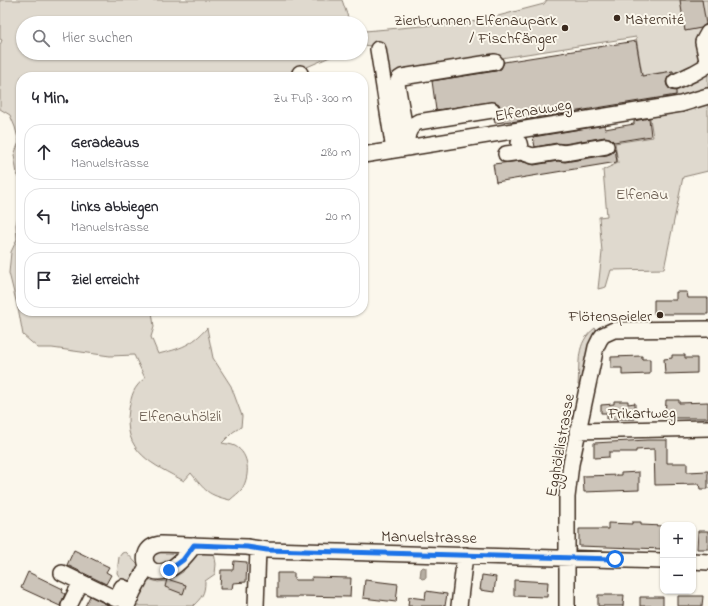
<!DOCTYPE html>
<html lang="de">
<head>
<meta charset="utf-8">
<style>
  body { margin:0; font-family:"Indie Flower",sans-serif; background:#f2f2f3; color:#2b2b33 }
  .controls { position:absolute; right:12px; bottom:12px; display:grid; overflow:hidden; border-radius:8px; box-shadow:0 1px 3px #0004 }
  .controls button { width:36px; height:36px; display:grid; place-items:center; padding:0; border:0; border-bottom:1px solid #e1e1e2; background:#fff; color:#2b2b33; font:20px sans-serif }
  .stop { position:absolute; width:12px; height:12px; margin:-9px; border:3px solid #1a73e8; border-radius:50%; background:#fff }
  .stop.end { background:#1a73e8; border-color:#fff; box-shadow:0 1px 4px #0008 }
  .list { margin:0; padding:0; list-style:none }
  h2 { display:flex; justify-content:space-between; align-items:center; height:52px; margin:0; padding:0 16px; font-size:17px }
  h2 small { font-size:13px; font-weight:400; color:#7c7c81 }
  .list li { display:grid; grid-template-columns:26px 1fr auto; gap:12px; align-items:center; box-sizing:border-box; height:56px; margin:0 8px 8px; padding:0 8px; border:1px solid #e1e1e2; border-radius:16px }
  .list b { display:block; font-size:15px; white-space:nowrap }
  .list p { margin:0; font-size:13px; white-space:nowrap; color:#7c7c81 }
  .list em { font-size:13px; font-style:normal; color:#7c7c81 }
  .icon { flex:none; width:22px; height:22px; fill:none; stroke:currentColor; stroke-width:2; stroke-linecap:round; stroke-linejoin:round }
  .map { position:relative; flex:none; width:708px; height:606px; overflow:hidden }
  .search { position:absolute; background:#fff; box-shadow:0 1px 3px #0004; left:16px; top:16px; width:352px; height:44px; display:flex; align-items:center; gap:10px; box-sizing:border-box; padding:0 14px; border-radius:22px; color:#7c7c81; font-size:15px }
  .panel { position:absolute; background:#fff; box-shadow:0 1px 3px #0004; left:16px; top:72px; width:352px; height:244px; border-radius:16px }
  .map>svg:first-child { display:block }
</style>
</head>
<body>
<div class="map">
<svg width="708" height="606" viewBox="0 0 708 606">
  <rect width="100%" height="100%" fill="#fbf7ec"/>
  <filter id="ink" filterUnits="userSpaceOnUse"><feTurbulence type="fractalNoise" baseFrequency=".025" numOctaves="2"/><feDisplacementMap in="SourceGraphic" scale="8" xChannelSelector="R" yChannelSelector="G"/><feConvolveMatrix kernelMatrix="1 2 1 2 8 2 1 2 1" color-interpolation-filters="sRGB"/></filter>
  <g filter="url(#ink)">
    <!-- green -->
    <path fill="#dfd9ce" stroke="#8d8276" d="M0 0H342L350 23H23V53H339L284 77H21V181L17 174 14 155 19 142 15 127 10 115 0 109V45L2 40 0 39Z
      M547 0H708V171L683 177 664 269 611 270 606 287 598 289 602 252 599 217 607 216 603 170 618 163 615 143 653 137 647 100 676 95 673 71 645 75 646 80 643 81 636 37 385 76 372 46 361 45V33L365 31 479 21 544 4Z
      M21 202V311H152L154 327 151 337 158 354C180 349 192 345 207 328L213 358 231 386 242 416 241 427 233 432 222 443C226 444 231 444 235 446 250 454 250 476 242 489 239 493 234 496 230 500 208 495 205 491 191 473L184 481C153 464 122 453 129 409 132 394 133 388 145 378L134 355 110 356 52 348H38L23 335 19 313 9 273 11 252 17 239 16 225Z
      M595 328 597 331 590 342 580 385H578C580 363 575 343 595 328Z
      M159 551 178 552 179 553 164 566 154 563 153 557Z
      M126 552 137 564 143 574 151 580 158 582 167 581 183 572 186 565 199 553H214L216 564 215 574 205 581C205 594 202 597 193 606H129L123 582 117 573 119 557 122 553Z"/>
    <!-- water -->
    <path fill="#b6aea2" stroke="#85796d" d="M423 567 426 568V578L422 579 420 577 421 569Z"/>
    <!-- building -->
    <path fill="#ccc4b9" stroke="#3b2a1e" d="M680 0H702L706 24 701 28 685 31Z
      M636 41 642 76 673 71V73L668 77 666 82 667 86 670 90 676 91V95L511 122V121L495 123 494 119 500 114 501 109 499 104 495 102 436 110 432 81 496 71 501 69 504 62Z
      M649 118 651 136 614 142 610 138 605 137 564 144 557 143 535 147 533 137 605 125V129L634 124V121Z
      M615 148 617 162 496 182 493 164 520 161 534 165 558 161 565 162 607 155 612 153Z
      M676 292H687L688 298H708V314H654V300H676Z
      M672 355H685V358H697V373L665 374 664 359 672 358Z
      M642 356V359H650V374L622 375V368H611V357Z
      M666 400H679V403L708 402V418H665Z
      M614 401H628V404L635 403V419H607V413H601V405L614 404Z
      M647 440H667V463H687V472L708 471V489H700L699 484 655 485 654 449 636 450V452H609V457L594 458V443Z
      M639 472V490L584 492 583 476 621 475V473Z
      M632 522H641V525L663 526V549L579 546V529H608V523L632 524Z
      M698 531H708V549H697Z
      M74 550 109 567 106 572 111 575 106 584 67 565Z
      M234 561 247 562 246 582 233 583 232 589H220L221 570H233Z
      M28 572 63 589 62 592 65 594 60 606 21 588Z
      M277 573H294V580H312V577L351 578 350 597 298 596V597H277Z
      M482 575 496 577 494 592 480 590Z
      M167 579 186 585 183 594 165 587Z
      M365 580 398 584 396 602 363 598Z
      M514 580 548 582 547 597 514 596Z
      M426 591 447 594 445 606H408L409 597 425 599Z
      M598 595H624L623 606H598Z
      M90 596 110 606H85Z
      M678 596H703L702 606H678Z
      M640 597H663V606H640Z"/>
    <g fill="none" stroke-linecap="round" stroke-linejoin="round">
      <!-- minor casing -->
      <g stroke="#3b2a1e" stroke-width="18">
        <path id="minor" d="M708 33 703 42 708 65
          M378 49 394 150
          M300 73V77
          M675 82 694 73 708 65
          M407 140C407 132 410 126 418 122L492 110
          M407 141 397 84 399 79 402 77 495 62
          M521 152 533 156 558 152 564 153 606 146
          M506 154 521 152 519 143
          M363 155 681 104 708 96
          M577 431 708 428
          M194 545C153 604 127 548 161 544L247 547 267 550 663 561
          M693 561 708 562
          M62 573 116 599 122 587 133 592
          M69 606 81 582
          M127 606 133 592 147 566
          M256 606 258 549
          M459 606 465 555
          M567 606V497L571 464 596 347 600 339 603 335 614 330 708 329"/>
      </g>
      <!-- minor -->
      <use href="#minor" stroke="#fbf7ec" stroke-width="15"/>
    </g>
  </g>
  <g fill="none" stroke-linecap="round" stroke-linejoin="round" filter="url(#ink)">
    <!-- route -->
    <path stroke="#1a73e8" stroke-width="5" d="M169 570 183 560 194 545 247 547 267 550 615 559"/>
  </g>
  <!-- markers -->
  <g fill="#3b2a1e" stroke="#fbf7ec" stroke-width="1.5">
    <circle cx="617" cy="18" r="4"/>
    <circle cx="565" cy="28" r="4"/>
    <circle cx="660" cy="315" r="4"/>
  </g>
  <g text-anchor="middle" stroke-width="4" stroke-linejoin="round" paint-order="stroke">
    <!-- poi labels -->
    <g font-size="16" fill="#3b2a1e" stroke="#fbf7ec" text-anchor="end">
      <text x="625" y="24" text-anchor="start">Maternité</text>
      <text x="557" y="25">Zierbrunnen Elfenaupark<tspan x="557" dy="18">/ Fischfänger</tspan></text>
      <text x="652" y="321">Flötenspieler</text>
    </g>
    <!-- street labels -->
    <g font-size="16" fill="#3b2a1e" stroke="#fbf7ec">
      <text transform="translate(533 109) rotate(-9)" y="6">Elfenauweg</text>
      <text transform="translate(642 412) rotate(-1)" y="6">Frikartweg</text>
      <text transform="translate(559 445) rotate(-80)" y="6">Egghölzlistrasse</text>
      <text transform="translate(429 536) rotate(1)" y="6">Manuelstrasse</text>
    </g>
    <!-- park labels -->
    <g font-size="16" fill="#64564a" stroke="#fbf7ec">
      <text x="642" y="199">Elfenau</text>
      <text x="180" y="421">Elfenauhölzli</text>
    </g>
  </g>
</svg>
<div class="controls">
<button>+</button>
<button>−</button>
</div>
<div class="stop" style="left:615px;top:559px"></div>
<div class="stop end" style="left:169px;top:570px"></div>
<div class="search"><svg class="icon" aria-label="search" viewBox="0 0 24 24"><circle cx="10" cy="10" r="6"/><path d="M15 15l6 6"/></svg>Hier suchen</div>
<section class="panel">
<h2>4 Min.<small>Zu Fuß · 300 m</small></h2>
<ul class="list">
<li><svg class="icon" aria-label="ahead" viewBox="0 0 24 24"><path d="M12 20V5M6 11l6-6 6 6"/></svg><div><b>Geradeaus</b><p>Manuelstrasse</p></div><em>280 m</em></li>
<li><svg class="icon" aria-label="left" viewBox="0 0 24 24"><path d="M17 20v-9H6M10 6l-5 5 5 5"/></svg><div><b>Links abbiegen</b><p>Manuelstrasse</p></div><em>20 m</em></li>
<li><svg class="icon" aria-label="arrive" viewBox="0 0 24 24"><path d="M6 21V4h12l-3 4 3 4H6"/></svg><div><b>Ziel erreicht</b></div></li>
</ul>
</section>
</div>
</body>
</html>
